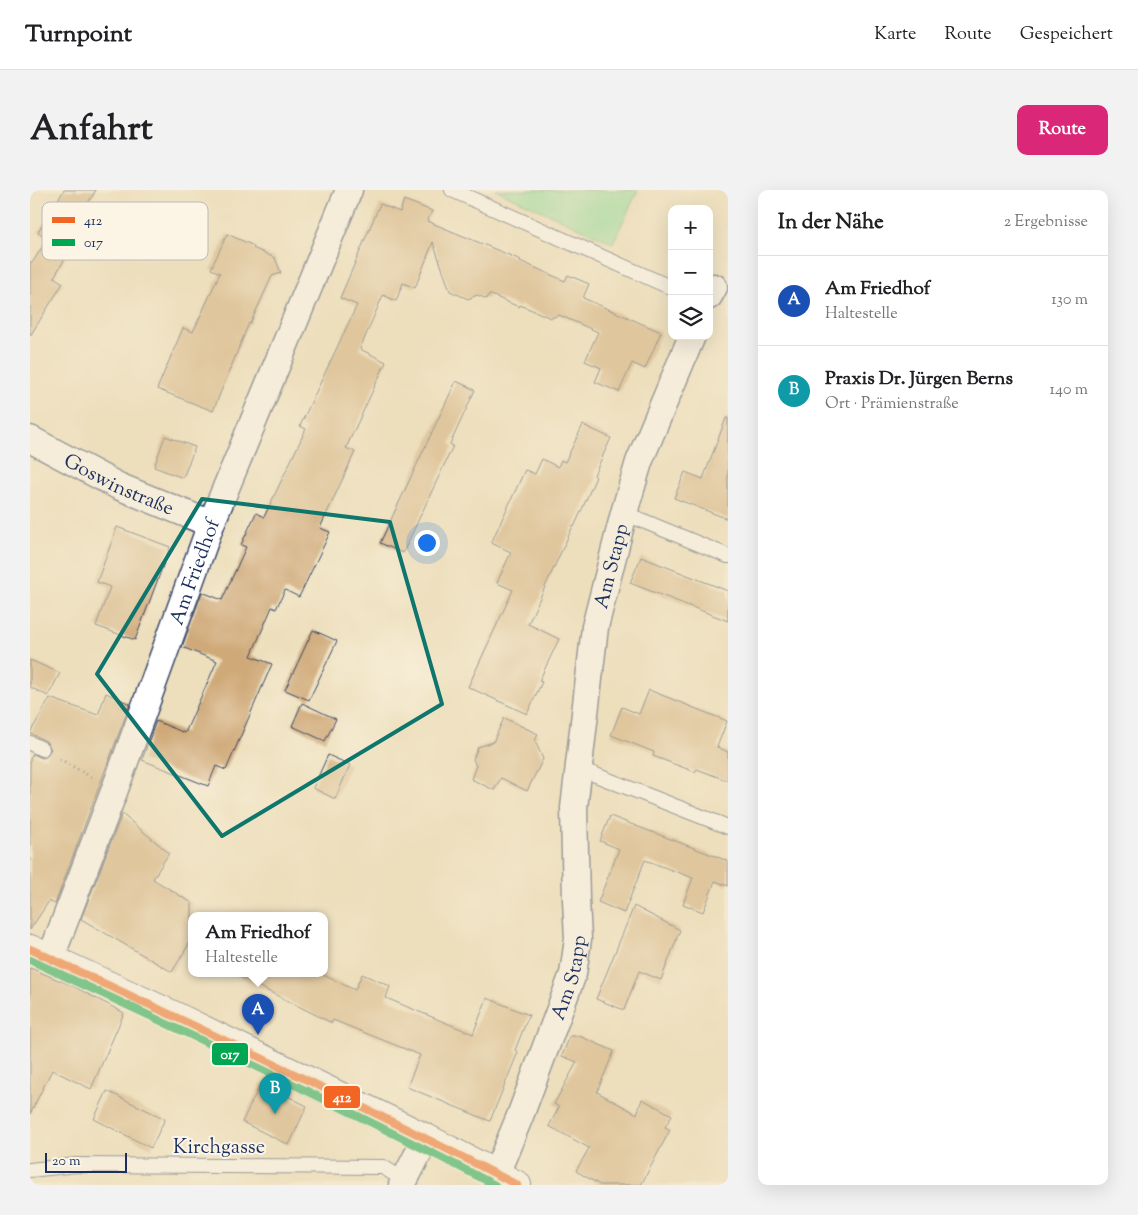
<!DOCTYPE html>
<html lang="de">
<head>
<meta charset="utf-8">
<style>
  body { margin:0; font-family:"Sorts Mill Goudy",serif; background:#f2f2f2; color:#202124 }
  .controls { position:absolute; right:15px; top:15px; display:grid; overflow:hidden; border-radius:10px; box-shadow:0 5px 20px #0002 }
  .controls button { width:45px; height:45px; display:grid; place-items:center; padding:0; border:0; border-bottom:1px solid #e0e0e0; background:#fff; color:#202124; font:25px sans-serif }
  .scale { position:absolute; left:15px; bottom:12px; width:82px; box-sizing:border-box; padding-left:5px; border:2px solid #1b2f5e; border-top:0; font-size:14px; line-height:18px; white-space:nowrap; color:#1b2f5e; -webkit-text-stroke:4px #fcf5e5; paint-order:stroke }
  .you { position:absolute; left:396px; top:352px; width:18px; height:18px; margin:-12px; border:4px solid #fff; border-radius:50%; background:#1a73e8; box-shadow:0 0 0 8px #1a73e833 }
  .badge { display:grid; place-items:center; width:32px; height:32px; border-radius:50%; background:#db2777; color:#fff; font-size:16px; font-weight:700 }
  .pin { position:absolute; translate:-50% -41px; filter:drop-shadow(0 1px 2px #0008) }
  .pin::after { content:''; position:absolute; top:26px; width:18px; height:15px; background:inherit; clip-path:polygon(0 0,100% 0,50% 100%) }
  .popup { position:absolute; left:158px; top:722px; width:140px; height:65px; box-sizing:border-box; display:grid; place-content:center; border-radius:10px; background:#fff; filter:drop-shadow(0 1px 4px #0005); font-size:16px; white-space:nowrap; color:#757577 }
  .popup b { font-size:19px; color:#202124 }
  .popup::after { content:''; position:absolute; left:50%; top:100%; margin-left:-10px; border:10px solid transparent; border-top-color:#fff }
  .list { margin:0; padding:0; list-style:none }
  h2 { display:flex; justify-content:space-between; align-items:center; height:65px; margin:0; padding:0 20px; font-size:21px }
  h2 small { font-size:16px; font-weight:400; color:#757577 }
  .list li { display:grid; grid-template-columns:32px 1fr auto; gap:15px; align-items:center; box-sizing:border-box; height:90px; padding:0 20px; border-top:1px solid #e0e0e0 }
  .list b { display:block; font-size:19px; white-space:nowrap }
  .list p { margin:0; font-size:16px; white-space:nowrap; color:#757577 }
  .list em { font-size:16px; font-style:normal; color:#757577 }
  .icon { flex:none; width:28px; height:28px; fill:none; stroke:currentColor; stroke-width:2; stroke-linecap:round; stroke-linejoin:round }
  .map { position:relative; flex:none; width:698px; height:995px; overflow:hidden; border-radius:10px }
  header { display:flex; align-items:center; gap:30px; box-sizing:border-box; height:70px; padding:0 25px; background:#fff; border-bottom:1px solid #e0e0e0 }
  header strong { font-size:24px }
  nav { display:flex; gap:28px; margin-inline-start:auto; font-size:18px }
  .intro { display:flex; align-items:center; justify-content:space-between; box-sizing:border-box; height:120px; padding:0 30px }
  h1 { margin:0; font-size:35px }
  .button { padding:12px 22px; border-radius:10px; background:#db2777; color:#fff; font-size:18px; font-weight:700 }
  main { display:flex; gap:30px; padding:0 30px }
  aside { flex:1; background:#fff; border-radius:10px; box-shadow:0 5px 20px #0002 }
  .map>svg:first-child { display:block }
</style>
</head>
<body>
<header>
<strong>Turnpoint</strong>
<nav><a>Karte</a><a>Route</a><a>Gespeichert</a></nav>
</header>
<div class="intro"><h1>Anfahrt</h1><a class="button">Route</a></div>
<main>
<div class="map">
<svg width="698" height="995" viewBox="0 0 698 995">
  <rect width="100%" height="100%" fill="#fcf5e5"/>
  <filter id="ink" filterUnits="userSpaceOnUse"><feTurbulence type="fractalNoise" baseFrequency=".02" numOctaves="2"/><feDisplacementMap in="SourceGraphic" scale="10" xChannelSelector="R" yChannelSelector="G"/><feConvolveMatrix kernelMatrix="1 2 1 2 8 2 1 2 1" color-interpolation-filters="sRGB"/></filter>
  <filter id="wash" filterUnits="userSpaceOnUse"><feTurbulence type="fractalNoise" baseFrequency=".0096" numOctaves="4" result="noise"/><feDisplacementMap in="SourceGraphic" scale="20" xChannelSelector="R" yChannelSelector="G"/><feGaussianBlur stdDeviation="1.12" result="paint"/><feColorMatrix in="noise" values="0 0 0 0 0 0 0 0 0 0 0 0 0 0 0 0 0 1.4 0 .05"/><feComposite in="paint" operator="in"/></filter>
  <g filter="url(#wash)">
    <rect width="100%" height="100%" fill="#eddfbc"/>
    <!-- green -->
    <path fill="#8ade9f" stroke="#52867e" d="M466 0H608L583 53Z"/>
    <g id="blocks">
      <!-- building -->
      <path fill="#cfa978" d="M34 0H66L53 21 61 26 24 87 33 93 0 146V71L2 73 18 48 8 42Z
        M374 10 402 21 397 31 491 70 490 71 535 91 538 85 559 94 553 108 631 142 615 179 602 173 589 202 565 192 571 178 555 171 568 142 529 125 521 128 490 115 489 117 459 104 457 109 447 105 438 109 420 101 403 52 385 98 373 93 366 111 353 105 330 159 356 172 316 258 325 262 290 338 300 342 294 355 269 407 255 400 246 419 242 417 221 466 242 474 196 580 186 576 178 596 112 570 126 531 155 543 187 471 152 457 172 402 192 410 216 357 211 355 226 323 234 327 276 239 270 236 327 115 310 108 350 14 370 22Z
        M197 44 224 56 223 58 245 68 251 83 242 86 220 134 219 133 183 221 127 199 153 138 163 142 190 83 181 79Z
        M426 191 445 200 420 254 423 256 373 363 350 353Z
        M696 228H698V329L644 308 655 282 673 289Z
        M553 235 581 248 564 285 566 287 553 317 544 337 543 336 498 434 529 449 509 491 512 492 497 524 438 497 483 400 467 393 481 362 461 353 495 280 505 284 512 269 528 277 531 270 535 272Z
        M135 246 165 257 153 288 124 277Z
        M87 337 140 357 105 450 66 436 80 397 67 392Z
        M611 367 698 401V431L600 393Z
        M283 440 307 451 279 510 255 500Z
        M0 470 30 483 18 506 0 497Z
        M619 500 697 531 687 557 698 562V591L667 579 665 582 623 566 624 562 581 545 592 517 609 524Z
        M76 503 100 514 25 714 19 711 0 740V569L3 564 12 568 16 567 21 559 16 551 0 543 20 508 68 525Z
        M272 513 306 529 295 551 262 536Z
        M474 528 508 544 505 551 513 569 497 601 471 588 464 600 441 589 446 576 443 569 448 557 463 552Z
        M298 565 320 575 305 609 283 598Z
        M92 624 139 663 123 689 162 713V749L142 782 51 729Z
        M580 626 698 671V696L685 691 673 722 653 714 663 688 615 670 594 723 568 712 589 659 570 651Z
        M604 716 650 740 631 790 609 781 594 820 566 809Z
        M0 778 41 795 94 823 61 899 22 880 0 924Z
        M204 784H291L325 800 332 784 360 796 356 808 443 844 457 808 499 825 485 860 488 862 460 931 377 897 390 865 303 830 302 833Z
        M540 846H549L584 861 567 902 607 924 612 909 642 925 635 937 640 940 611 995H570L546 981 559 958 519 936 529 917 524 914 547 872 532 866Z
        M231 893 277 916 259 955 212 932Z
        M77 901 135 929 121 958 64 929Z"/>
    </g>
  </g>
  <g filter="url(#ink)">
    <use href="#blocks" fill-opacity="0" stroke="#3a496c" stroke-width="1"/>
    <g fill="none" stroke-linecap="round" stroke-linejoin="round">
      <!-- service casing -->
      <g stroke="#3a496c" stroke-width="16">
        <path id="service" d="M422 0 642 98
          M594 323 698 366
          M0 553 12 559
          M548 578 698 637
          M0 980 46 975 353 977 374 990"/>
      </g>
      <!-- minor casing -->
      <g stroke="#3a496c" stroke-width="29">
        <g id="minor">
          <path d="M679 106 684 97"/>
          <path id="s1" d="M0 249 88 296 181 334"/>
          <path id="s2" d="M21 767 85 599 181 334 319 0"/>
          <path id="s3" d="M466 984 490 926 543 784 548 749 546 710 544 618 565 437 594 323 609 272 662 146"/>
          <path d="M372 995 396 948"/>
        </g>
      </g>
      <!-- tertiary casing -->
      <g stroke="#3a496c" stroke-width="30">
        <path id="tertiary" d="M0 759 143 825 396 948 487 995"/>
      </g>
      <!-- path -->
      <path stroke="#3a496c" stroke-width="3" stroke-dasharray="1 4" stroke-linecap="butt" d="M30 569 61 587"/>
      <!-- service -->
      <use href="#service" stroke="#fff" stroke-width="14"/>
      <!-- minor -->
      <use href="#minor" stroke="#fff" stroke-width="26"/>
      <!-- tertiary -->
      <use href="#tertiary" stroke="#fff" stroke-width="28"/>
      <!-- bus-1 casing -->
      <g stroke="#fcf5e5" stroke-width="11">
        <path id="bus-1" d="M0 759C164 835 327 912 487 995"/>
      </g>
      <!-- bus-2 casing -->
      <g stroke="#fcf5e5" stroke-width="11">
        <path id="bus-2" d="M0 770C156 842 312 916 465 995"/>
      </g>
      <!-- bus-1 -->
      <use href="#bus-1" stroke="#f26522" stroke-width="8"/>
      <!-- bus-2 -->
      <use href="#bus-2" stroke="#00a651" stroke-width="8"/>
    </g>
  </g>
  <!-- marked area -->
  <path d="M0 0H698V995H0ZM172 309 360 332 412 514 192 646 67 484Z" fill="#eddfbc" fill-opacity=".55" fill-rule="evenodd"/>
  <path fill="none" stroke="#0f766e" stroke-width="4" stroke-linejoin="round" d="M172 309 360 332 412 514 192 646 67 484Z"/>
  <g text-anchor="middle" stroke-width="4" stroke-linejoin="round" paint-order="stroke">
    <!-- street labels -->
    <g font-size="20" fill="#1b2f5e" stroke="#fcf5e5">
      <text dy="7" stroke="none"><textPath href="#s1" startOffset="100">Goswinstraße</textPath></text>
      <text dy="7" stroke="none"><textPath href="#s3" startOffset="626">Am Stapp</textPath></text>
      <text dy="7" stroke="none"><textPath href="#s2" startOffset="411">Am Friedhof</textPath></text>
      <text dy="7" stroke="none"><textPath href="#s3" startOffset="210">Am Stapp</textPath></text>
      <text x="189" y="963">Kirchgasse</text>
    </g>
  </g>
  <!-- legend -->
  <rect x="12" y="12" width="166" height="58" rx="8" fill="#fcf5e5" stroke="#b8babc" stroke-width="1"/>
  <rect x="22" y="27" width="23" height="6" fill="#f26522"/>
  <rect x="22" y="49" width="23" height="7" fill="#00a651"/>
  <g font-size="14" fill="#1b2f5e">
    <text x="54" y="35">412</text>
    <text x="54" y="57">017</text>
  </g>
  <g stroke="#fcf5e5" stroke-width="2">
    <rect x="181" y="852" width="38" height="24" rx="5" fill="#00a651"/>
    <rect x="293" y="895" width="38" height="24" rx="5" fill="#f26522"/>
  </g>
  <g font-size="14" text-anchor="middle" font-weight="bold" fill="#fff">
    <text x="200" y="869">017</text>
    <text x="312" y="912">412</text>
  </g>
</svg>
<div class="controls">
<button>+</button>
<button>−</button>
<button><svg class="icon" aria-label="layers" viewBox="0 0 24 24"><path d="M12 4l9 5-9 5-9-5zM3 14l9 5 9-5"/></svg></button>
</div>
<div class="scale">20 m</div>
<div class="you"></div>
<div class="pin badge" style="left:228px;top:845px;background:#1a4fb4">A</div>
<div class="popup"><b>Am Friedhof</b>Haltestelle</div>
<div class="pin badge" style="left:245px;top:924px;background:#0f9aa8">B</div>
</div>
<aside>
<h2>In der Nähe<small>2 Ergebnisse</small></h2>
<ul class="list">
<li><span class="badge" style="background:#1a4fb4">A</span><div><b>Am Friedhof</b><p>Haltestelle</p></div><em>130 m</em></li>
<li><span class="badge" style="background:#0f9aa8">B</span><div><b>Praxis Dr. Jürgen Berns</b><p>Ort · Prämienstraße</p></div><em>140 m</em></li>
</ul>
</aside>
</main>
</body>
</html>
